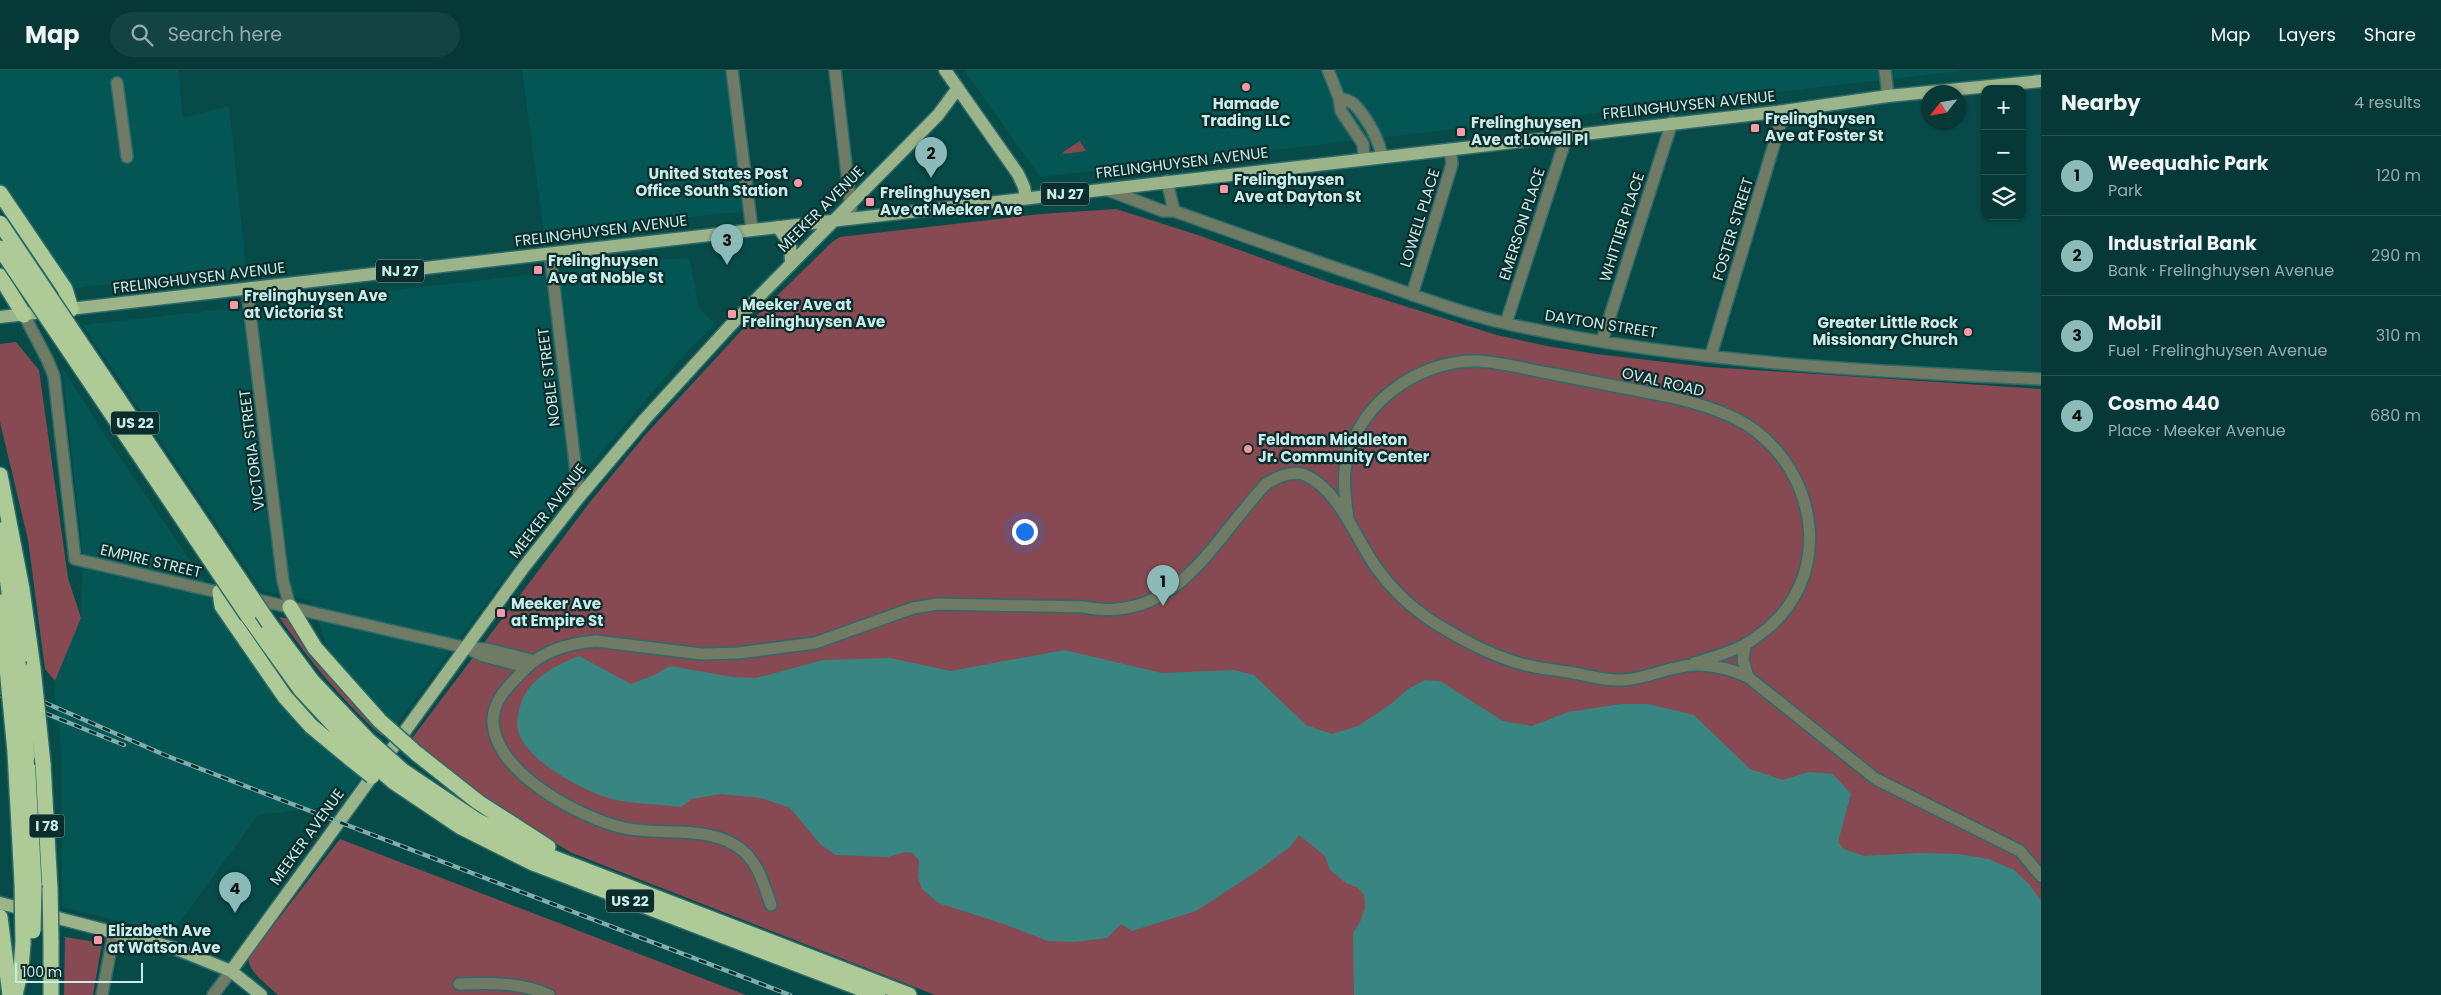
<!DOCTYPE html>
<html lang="en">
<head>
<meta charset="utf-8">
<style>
  body { margin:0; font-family:Poppins,sans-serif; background:#134342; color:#f1f3f6 }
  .controls { position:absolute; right:15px; top:15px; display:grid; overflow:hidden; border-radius:10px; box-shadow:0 1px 4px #0004 }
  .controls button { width:45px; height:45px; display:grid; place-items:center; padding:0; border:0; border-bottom:1px solid #265252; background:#053837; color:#f1f3f6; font:25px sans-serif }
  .compass { position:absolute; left:1921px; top:15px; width:45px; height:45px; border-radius:50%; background:#053837; box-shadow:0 1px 4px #0004; rotate:239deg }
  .scale { position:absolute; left:15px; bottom:12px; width:128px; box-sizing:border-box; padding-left:5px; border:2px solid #c7ece9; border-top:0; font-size:14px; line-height:18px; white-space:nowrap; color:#c7ece9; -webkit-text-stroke:4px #0c2d2c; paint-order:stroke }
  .you { position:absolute; left:1024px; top:461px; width:18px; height:18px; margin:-12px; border:4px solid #fff; border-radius:50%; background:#1a73e8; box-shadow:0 0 0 8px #1a73e833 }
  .badge { display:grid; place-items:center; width:32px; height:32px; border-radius:50%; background:#8bbbb9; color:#111; font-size:16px; font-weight:700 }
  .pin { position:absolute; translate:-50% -41px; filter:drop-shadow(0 1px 2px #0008) }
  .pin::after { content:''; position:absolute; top:26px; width:18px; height:15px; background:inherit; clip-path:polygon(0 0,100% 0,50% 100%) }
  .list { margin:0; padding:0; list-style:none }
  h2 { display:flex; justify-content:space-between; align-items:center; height:65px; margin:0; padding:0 20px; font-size:21px }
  h2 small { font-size:16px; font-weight:400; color:#97acad }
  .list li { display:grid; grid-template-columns:32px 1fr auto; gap:15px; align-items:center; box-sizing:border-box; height:80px; padding:0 20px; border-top:1px solid #265252 }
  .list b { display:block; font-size:19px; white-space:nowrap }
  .list p { margin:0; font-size:16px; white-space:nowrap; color:#97acad }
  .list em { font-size:16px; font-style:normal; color:#97acad }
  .icon { flex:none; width:28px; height:28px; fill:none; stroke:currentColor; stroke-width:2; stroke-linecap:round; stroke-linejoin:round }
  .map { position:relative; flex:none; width:2041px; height:925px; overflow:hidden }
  header { display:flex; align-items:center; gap:30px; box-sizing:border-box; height:70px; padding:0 25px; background:#053837; border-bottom:1px solid #265252 }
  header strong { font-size:24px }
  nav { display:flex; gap:28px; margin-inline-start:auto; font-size:18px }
  .search { width:350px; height:45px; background:#134342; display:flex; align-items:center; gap:12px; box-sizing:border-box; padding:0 18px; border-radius:28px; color:#97acad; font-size:19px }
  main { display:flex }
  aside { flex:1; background:#053837 }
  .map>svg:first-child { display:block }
</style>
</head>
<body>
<header>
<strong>Map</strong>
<div class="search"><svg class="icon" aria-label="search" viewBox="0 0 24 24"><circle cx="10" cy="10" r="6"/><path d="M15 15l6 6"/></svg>Search here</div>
<nav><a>Map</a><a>Layers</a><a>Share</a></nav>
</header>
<main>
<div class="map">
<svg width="2041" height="925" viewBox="0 0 2041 925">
  <rect width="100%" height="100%" fill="#074b49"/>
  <!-- built -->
  <path fill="#035653" d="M0 0H178L183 48 229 36 246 198 69 219 61 207 64 204 0 114Z
    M522 0H737L756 140 544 163Z
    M964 0H1968L1040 107Z
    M689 187 699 237 715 254 678 292 567 423 395 656 348 604 328 579 311 530 262 521 83 255Z
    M62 297 110 373 290 636 362 705 341 735 258 745 171 864 62 837V684L54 621 55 611 81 548 83 483Z"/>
  <!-- green -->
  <path fill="#874952" d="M1080 71 1086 81 1063 84V82Z
    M1116 139 1198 165 1328 212 1497 265 1547 276 1596 284 1708 297 2041 319V925H935L572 783 490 735 410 671 590 432 646 364 740 262 832 172 840 167 1041 144Z
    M16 272 39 300 68 508 81 548 55 611 45 599 28 470 0 352V274Z
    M279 547 290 549 383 660 382 666C342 631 310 591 279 547Z
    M340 769 746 925H278C269 916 246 901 249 887Z
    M65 867 102 873 93 925H64Z"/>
  <!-- water -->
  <path fill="#398581" d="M1064 580 1162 603 1234 600 1254 605 1306 655 1332 664 1358 656 1391 634 1408 619 1425 610 1440 611 1503 651 1532 656 1568 642 1621 634H1648L1694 645 1750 699 1783 710 1808 702 1833 704 1851 724 1838 772 1844 779 1864 786 1919 783 1959 784 1989 789 2014 800 2030 815 2041 831V925H1354L1353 863 1360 852 1365 838 1364 825 1358 818 1346 813 1330 800 1325 786 1299 765 1290 777 1256 802 1196 841 1132 861 1121 854 1107 868 1074 872 1048 871 1001 853 938 833 922 819 918 808 919 791 913 783 905 782 888 787 836 785 821 775 790 738 761 728 721 724 692 729 681 737C660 734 625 734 605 727 579 718 531 692 520 666 516 657 517 649 519 640 526 610 552 597 579 586L631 614 654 605 670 596 733 607 756 608 823 590 890 588 951 601Z"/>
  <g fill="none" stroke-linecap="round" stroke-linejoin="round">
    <!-- minor casing -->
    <g stroke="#2d6b69" stroke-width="14">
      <path id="minor" d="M732 0 752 160
        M835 0 851 139
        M1328 0 1339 28 1341 41 1363 74 1364 89
        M1885 0 1888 26
        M117 13 127 87
        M1339 28C1344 29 1350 31 1354 34 1367 48 1379 69 1382 87
        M1167 111 1174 141
        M1105 119 1163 141H1174C1238 164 1303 187 1368 209 1413 225 1461 243 1508 254 1682 292 1864 301 2041 309
        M550 183 579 427
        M247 219 283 511 290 537
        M1412 225 1452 94 1450 79
        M24 245 48 291 54 306 75 489 226 524
        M1506 253 1567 65
        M1602 271 1672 52
        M1711 285 1784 41
        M1348 449C1346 433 1343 416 1345 400 1353 337 1416 290 1477 291 1501 292 1525 299 1548 303 1589 311 1630 319 1671 327 1700 334 1732 343 1756 361 1821 412 1831 510 1763 562 1757 566 1751 572 1744 575 1729 583 1711 588 1694 593
        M249 528 467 578 487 579 535 591
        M1745 575 1743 590 1748 607
        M473 581 483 586 526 597
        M771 835C763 812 757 788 735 775 702 755 660 766 624 758 580 748 493 702 493 650 493 630 511 613 524 600 543 580 571 573 596 571L702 584 738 583 815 573 913 538 938 534 1083 537C1177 555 1212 471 1266 414 1277 407 1293 400 1305 405 1340 420 1357 472 1378 500 1392 519 1411 537 1430 550 1459 568 1489 585 1522 594 1539 599 1557 600 1574 603 1590 606 1607 611 1623 610 1644 609 1664 599 1685 596 1705 593 1730 598 1748 607L1876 709 2020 781 2041 806
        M459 914C489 913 521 912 549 925
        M102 925 114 862
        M213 925 231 901"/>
    </g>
    <!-- major casing -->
    <g stroke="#2d6b69" stroke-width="15">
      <path id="major" d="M945 0 1018 104 1024 117 1026 128
        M778 157 790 174 791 192
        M0 247 1784 41 1888 26 2041 11
        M0 833 174 878 231 901 261 925
        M231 901 524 497 579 427 645 349 730 256 938 45 958 18"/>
    </g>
    <!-- highway casing -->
    <g stroke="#2d6b69" stroke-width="18">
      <path id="highway" d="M0 123 65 219 71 239
        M0 206 24 245
        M0 405 22 519 33 598
        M1 460 18 592
        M220 522 222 536 285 627 311 656 352 690
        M0 532 6 587
        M290 537 315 578 380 651
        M248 546 301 620 358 681
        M269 553 312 611 367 669
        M15 682 22 813
        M416 683 478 732 548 777
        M27 687 34 815
        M43 694 50 819
        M403 701 476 750 546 785 909 925
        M394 712 461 757 533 793 878 925
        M0 847 10 925
        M15 925 21 899 23 873
        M51 925V871"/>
    </g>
    <!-- minor -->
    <use href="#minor" stroke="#707b66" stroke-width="11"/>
    <!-- major -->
    <use href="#major" stroke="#9cb489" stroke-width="12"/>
    <!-- highway -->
    <use href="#highway" stroke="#aeca96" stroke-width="15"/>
    <!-- rail casing -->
    <g stroke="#7daeac" stroke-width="4.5">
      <path id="rail" d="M0 613 167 686 790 925
        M0 625 124 675"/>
    </g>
    <!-- rail -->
    <use href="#rail" stroke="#0c2d2c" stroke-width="2.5" stroke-dasharray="8" stroke-linecap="butt"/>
    <!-- highway-bridge casing -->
    <g stroke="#2d6b69" stroke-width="18" stroke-linecap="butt">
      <path id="highway-bridge" d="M0 153 269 553
        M0 178 248 546
        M6 587 15 682
        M18 592 27 687
        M33 598 43 694
        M380 651 416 683
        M367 669 403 701
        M358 681 394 712
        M352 690 372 706
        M22 813 23 873
        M50 819 51 871
        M33 861 34 815"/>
    </g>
    <!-- highway-bridge -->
    <use href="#highway-bridge" stroke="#aeca96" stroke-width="15"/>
  </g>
  <!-- markers -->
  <g fill="#f49aa6" stroke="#0c2d2c" stroke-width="2">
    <circle cx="1246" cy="17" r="5"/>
    <rect x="1750" y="53" width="10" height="10" rx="2.5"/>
    <rect x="1456" y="57" width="10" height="10" rx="2.5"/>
    <circle cx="798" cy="113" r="5"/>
    <rect x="1219" y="114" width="10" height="10" rx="2.5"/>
    <rect x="865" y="127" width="10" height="10" rx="2.5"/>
    <rect x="533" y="195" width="10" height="10" rx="2.5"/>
    <rect x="229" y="230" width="10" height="10" rx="2.5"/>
    <rect x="727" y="239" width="10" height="10" rx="2.5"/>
    <circle cx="1968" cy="262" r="5"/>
    <circle cx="1248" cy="379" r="5"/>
    <rect x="496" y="538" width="10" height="10" rx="2.5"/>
    <rect x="93" y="865" width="10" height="10" rx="2.5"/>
  </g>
  <g text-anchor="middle" stroke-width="4.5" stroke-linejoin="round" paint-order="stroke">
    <!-- shield labels -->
    <g fill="#0c2d2c" stroke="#8fb3b0" stroke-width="1">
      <rect x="1041" y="112.5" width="48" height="23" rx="4"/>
      <rect x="376" y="189.5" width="48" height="23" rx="4"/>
      <rect x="111" y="341.5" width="48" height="23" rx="4"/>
      <rect x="29.5" y="744.5" width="35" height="23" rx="4"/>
      <rect x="606" y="819.5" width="48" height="23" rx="4"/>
    </g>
    <g font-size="14" font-weight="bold" fill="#c7ece9">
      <text x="1065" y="129">NJ 27</text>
      <text x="400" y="206">NJ 27</text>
      <text x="135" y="358">US 22</text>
      <text x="47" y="761">I 78</text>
      <text x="630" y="836">US 22</text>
    </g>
    <!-- poi labels -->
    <g font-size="15" font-weight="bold" fill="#c7ece9" stroke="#0c2d2c" text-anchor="start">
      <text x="1246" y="39" text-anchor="middle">Hamade<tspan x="1246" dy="17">Trading LLC</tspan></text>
      <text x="1765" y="54">Frelinghuysen<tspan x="1765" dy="17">Ave at Foster St</tspan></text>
      <text x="1471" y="58">Frelinghuysen<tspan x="1471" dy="17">Ave at Lowell Pl</tspan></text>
      <text x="788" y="109" text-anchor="end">United States Post<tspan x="788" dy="17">Office South Station</tspan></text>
      <text x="1234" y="115">Frelinghuysen<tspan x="1234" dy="17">Ave at Dayton St</tspan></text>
      <text x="880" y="128">Frelinghuysen<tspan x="880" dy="17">Ave at Meeker Ave</tspan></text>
      <text x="548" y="196">Frelinghuysen<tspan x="548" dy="17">Ave at Noble St</tspan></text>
      <text x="244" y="231">Frelinghuysen Ave<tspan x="244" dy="17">at Victoria St</tspan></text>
      <text x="742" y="240">Meeker Ave at<tspan x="742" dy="17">Frelinghuysen Ave</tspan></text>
      <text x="1958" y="258" text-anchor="end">Greater Little Rock<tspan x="1958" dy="17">Missionary Church</tspan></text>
      <text x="1258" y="375">Feldman Middleton<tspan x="1258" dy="17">Jr. Community Center</tspan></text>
      <text x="511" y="539">Meeker Ave<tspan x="511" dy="17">at Empire St</tspan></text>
      <text x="108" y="866">Elizabeth Ave<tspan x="108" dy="17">at Watson Ave</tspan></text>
    </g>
    <!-- street labels -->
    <g font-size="15" fill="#c7ece9" stroke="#0c2d2c">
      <text transform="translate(1689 35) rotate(-6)" y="5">FRELINGHUYSEN AVENUE</text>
      <text transform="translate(1182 93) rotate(-7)" y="5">FRELINGHUYSEN AVENUE</text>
      <text transform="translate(821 139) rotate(-45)" y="5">MEEKER AVENUE</text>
      <text transform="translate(1420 148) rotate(-73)" y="5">LOWELL PLACE</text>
      <text transform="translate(1522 154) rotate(-72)" y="5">EMERSON PLACE</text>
      <text transform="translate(1622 157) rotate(-72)" y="5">WHITTIER PLACE</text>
      <text transform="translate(1733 159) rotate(-73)" y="5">FOSTER STREET</text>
      <text transform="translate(601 161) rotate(-7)" y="5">FRELINGHUYSEN AVENUE</text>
      <text transform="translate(199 208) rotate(-7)" y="5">FRELINGHUYSEN AVENUE</text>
      <text transform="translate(1601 254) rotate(9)" y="5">DAYTON STREET</text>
      <text transform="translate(549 307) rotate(-97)" y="5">NOBLE STREET</text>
      <text transform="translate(1663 312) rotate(13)" y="5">OVAL ROAD</text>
      <text transform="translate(252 380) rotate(-97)" y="5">VICTORIA STREET</text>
      <text transform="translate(548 441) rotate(-52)" y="5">MEEKER AVENUE</text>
      <text transform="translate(151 491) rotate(13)" y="5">EMPIRE STREET</text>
      <text transform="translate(307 767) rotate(-54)" y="5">MEEKER AVENUE</text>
    </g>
  </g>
</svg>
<div class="controls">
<button>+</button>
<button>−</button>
<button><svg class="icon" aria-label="layers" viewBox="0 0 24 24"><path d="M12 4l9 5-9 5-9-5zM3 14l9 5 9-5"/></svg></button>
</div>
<svg class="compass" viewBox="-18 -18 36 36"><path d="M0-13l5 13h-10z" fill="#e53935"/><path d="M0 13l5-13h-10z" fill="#97acad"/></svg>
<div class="scale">100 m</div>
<div class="you"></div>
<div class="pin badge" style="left:1163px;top:536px">1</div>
<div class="pin badge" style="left:931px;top:108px">2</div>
<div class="pin badge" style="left:727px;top:195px">3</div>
<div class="pin badge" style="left:235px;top:843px">4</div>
</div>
<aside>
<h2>Nearby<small>4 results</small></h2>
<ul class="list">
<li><span class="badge">1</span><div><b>Weequahic Park</b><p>Park</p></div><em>120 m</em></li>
<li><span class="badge">2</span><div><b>Industrial Bank</b><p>Bank · Frelinghuysen Avenue</p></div><em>290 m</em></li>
<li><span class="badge">3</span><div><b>Mobil</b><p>Fuel · Frelinghuysen Avenue</p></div><em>310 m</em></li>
<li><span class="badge">4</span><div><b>Cosmo 440</b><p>Place · Meeker Avenue</p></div><em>680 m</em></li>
</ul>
</aside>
</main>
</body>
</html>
